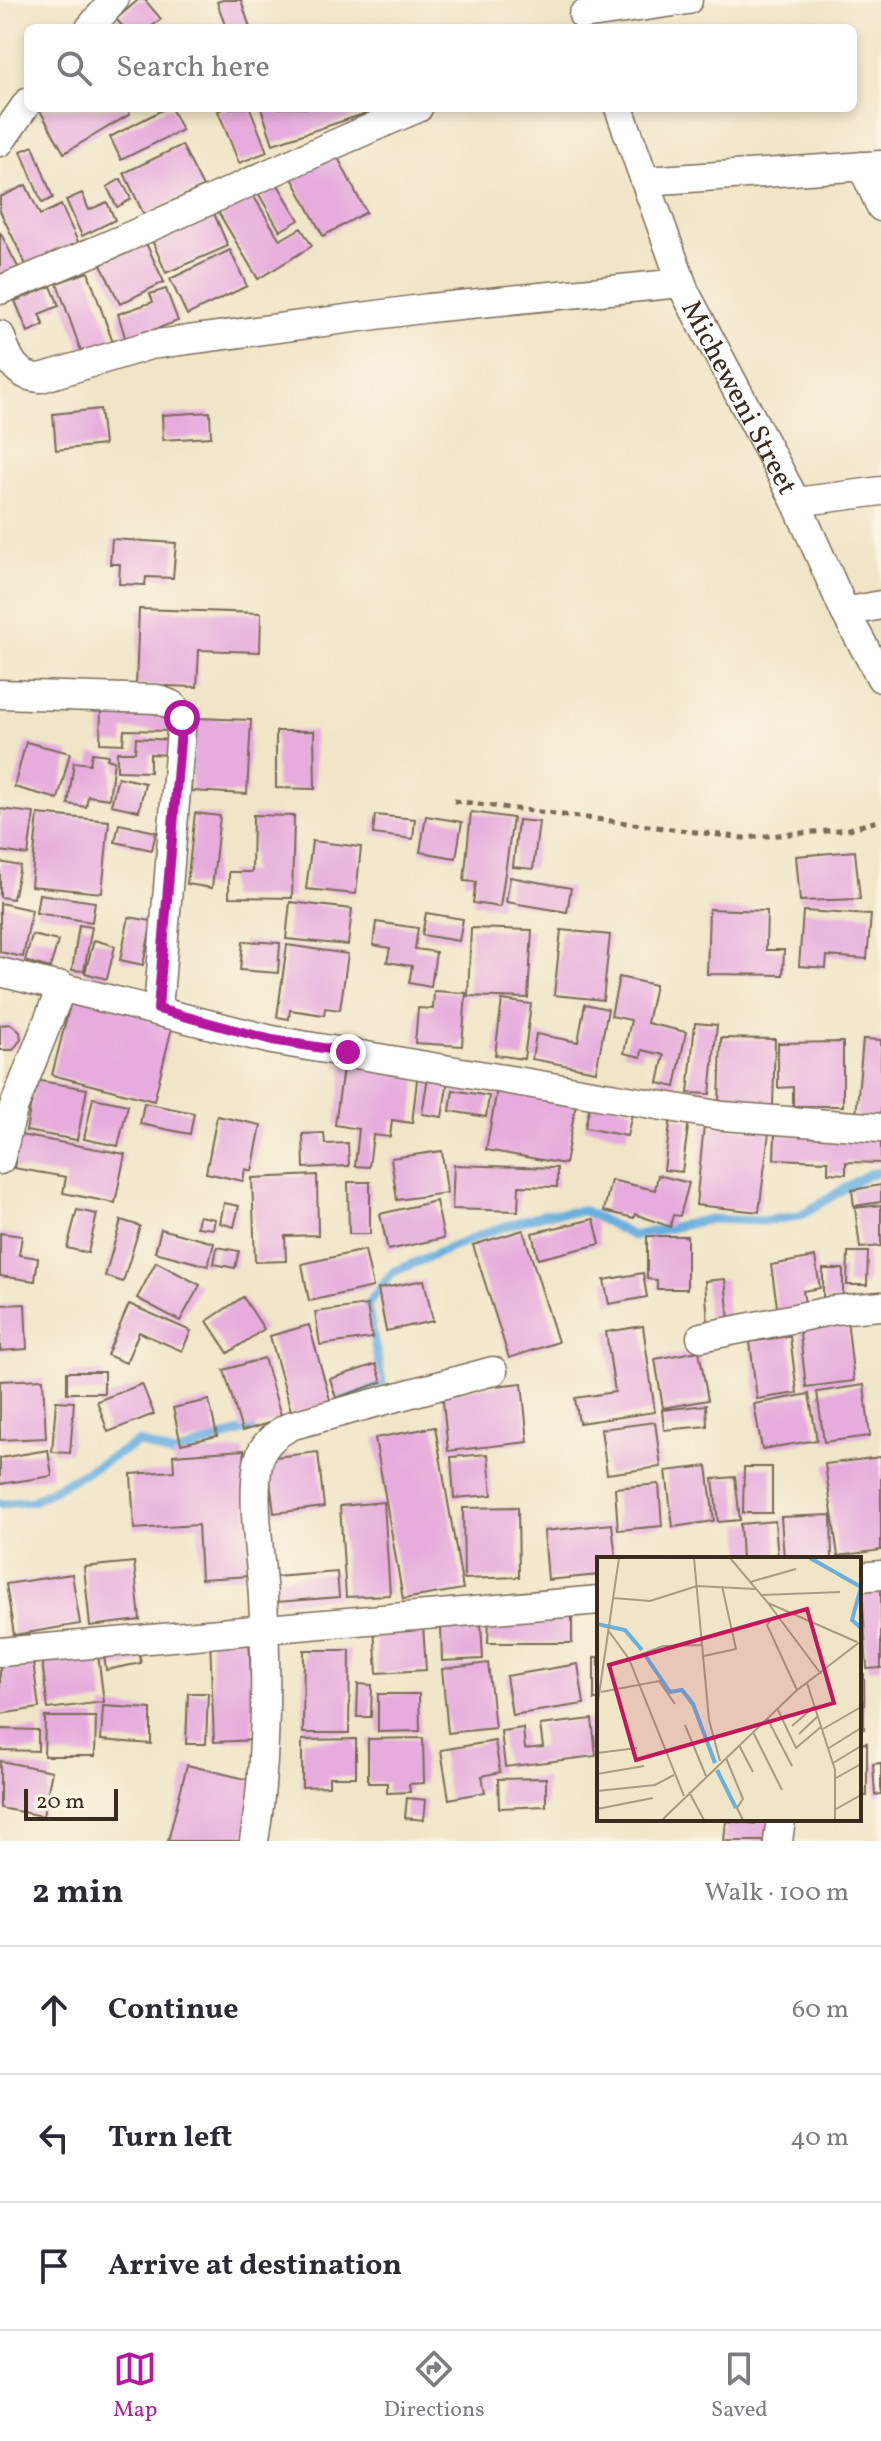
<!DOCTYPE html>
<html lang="en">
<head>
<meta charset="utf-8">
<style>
  body { margin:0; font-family:Vollkorn,serif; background:#f7f7f7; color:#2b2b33 }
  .scale { position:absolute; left:24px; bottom:20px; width:94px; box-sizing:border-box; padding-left:8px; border:4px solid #3b2a1e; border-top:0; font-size:22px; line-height:28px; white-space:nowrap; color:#3b2a1e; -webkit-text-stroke:6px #fcf5e5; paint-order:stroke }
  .stop { position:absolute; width:24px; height:24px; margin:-18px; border:6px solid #b5179e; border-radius:50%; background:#fff }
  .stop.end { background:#b5179e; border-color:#fff; box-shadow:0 2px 8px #0008 }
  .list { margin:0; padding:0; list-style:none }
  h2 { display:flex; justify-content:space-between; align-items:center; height:104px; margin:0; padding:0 32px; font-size:34px }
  h2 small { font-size:26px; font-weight:400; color:#7c7c81 }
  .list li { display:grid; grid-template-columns:52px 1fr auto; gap:24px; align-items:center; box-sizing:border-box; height:128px; padding:0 32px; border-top:2px solid #e1e1e2 }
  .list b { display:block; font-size:30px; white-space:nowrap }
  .list em { font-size:26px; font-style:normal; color:#7c7c81 }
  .icon { flex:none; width:44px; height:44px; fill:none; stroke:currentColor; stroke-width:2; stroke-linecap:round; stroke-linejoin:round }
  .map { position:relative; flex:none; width:881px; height:1841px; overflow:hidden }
  .search { position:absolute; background:#fff; box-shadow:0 4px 12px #0003; left:24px; right:24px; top:24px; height:88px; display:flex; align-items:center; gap:20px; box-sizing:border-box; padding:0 28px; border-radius:12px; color:#7c7c81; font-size:30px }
  .sheet { height:488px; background:#fff }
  nav { display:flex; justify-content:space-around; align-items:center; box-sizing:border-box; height:112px; border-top:2px solid #e1e1e2; background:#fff; font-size:22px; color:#7c7c81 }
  nav a { display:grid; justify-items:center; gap:4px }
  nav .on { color:#b5179e }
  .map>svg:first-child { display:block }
</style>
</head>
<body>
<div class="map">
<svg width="881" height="1841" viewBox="0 0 881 1841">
  <rect width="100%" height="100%" fill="#fcf5e5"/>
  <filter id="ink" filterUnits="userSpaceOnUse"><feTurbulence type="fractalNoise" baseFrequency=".0125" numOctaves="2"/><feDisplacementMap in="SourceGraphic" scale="16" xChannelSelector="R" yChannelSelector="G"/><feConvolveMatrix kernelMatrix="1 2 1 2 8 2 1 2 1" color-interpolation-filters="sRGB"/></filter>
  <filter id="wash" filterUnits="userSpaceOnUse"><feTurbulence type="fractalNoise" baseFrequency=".006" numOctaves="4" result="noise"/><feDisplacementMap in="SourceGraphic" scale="32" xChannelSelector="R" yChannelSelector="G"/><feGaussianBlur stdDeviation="1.8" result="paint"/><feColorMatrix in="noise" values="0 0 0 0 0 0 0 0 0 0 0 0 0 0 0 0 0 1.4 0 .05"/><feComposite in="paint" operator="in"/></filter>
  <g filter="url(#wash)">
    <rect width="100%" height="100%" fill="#f0e5c7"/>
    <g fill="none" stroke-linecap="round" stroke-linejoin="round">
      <!-- stream -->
      <path stroke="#69afdf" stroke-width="9" d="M341 1399 382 1382 367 1305 393 1272 493 1230 544 1214 585 1211 633 1236 710 1219 762 1221 800 1216 868 1174 881 1172
        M0 1504 33 1501 139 1442 173 1455 251 1428"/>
    </g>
    <g id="blocks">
      <!-- building -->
      <path fill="#e6acdd" d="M138 0H145L161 19 150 28H124L116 19Z
        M223 0H241L250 28H226L217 2Z
        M127 108 130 114 64 153 39 109Z
        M166 108H171L182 130 121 160 110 137Z
        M225 108H250L267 152 239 163 218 111Z
        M261 108H379V109L273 144Z
        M182 145 203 187 144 215 124 173Z
        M33 146 53 198 42 203 21 151Z
        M336 154 366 212 323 236 292 178Z
        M121 179 131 199 117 207 107 187Z
        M275 180 299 220 280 231 257 191Z
        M26 185 40 215 61 205 79 244 28 269 0 211V197Z
        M250 190 280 240 301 228 312 246 258 279 217 210Z
        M82 193 89 210 107 202 115 220 82 236 66 200Z
        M213 211 228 246 166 273 151 238Z
        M0 232 21 273 0 281Z
        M145 241 164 282 120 304 100 263Z
        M230 250 247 286 187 315 170 279Z
        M88 272 113 343 82 354 57 283Z
        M51 286 59 306 39 314 44 325 28 332 15 301Z
        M166 289 178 321 126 340 118 314 153 302 150 294Z
        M100 409 104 445 56 450 53 414Z
        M210 412 211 437 163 440 162 415Z
        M112 539 176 543 173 578 146 577 145 585 119 584 120 564H110Z
        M139 609 261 613 260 652 199 650 197 687 136 685Z
        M101 709 172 711V731L124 730 123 744 100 743Z
        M195 718 251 720 247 794 191 791Z
        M276 731H314L315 789 276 788Z
        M136 738 173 740 172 755 150 754V772L117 771V752H135Z
        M26 742 70 753 58 799 14 787Z
        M92 753 108 755 107 759 114 761 109 799 88 796 86 807 68 804 74 762 90 764Z
        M118 777 145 783 139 811 111 805Z
        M0 809 34 813 28 855 0 851Z
        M471 812 513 818 500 907 473 903 476 882 464 881Z
        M195 813 220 816 212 888 187 884Z
        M38 814 109 821 102 893 31 886Z
        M253 815 294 816 292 898 229 897V872H252Z
        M375 815 415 819 413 839 373 834Z
        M426 816 462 822 456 858 420 852Z
        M518 820 539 822 533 869 513 867Z
        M119 824 156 832 152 850 115 842Z
        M312 841 361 847 356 894 306 889Z
        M855 851 860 899 800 901 796 856Z
        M0 862 20 866 13 899 0 897Z
        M510 877 571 888 567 912 506 902Z
        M39 894 95 902 92 922 36 913Z
        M290 902 352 909 348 945 286 939Z
        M0 903 32 910 23 957 0 952Z
        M709 909 767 911 766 950H784L783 975 707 974Z
        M803 911 871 915 867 959 827 956 826 968 799 966Z
        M426 913 463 919 459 941 422 935Z
        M129 917 152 921 143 965 120 960Z
        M376 922 418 928 415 949 436 952 431 987 409 983 412 966 387 962 390 948 373 945Z
        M79 925 92 927 84 971 72 970Z
        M471 928 532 930 528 998 468 996Z
        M561 930 610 935 603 1000 554 995Z
        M32 935 58 941 50 968 25 961Z
        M94 940 115 946 107 979 85 973Z
        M243 941 280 943 278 973 240 970Z
        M287 945 348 954 340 1010 325 1008 324 1015 290 1010 289 1019 277 1017Z
        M619 977 655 985 647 1023 686 1032 675 1087 658 1083 664 1055 642 1050 641 1057 624 1053 631 1020 611 1016Z
        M434 991 466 993 462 1046 415 1043 418 1008 433 1009Z
        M73 993 174 1019 154 1101 52 1075Z
        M502 1000 531 1004 524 1059 495 1055Z
        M585 1004 608 1009 596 1071 532 1059 536 1034 578 1042Z
        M695 1023 717 1025 710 1094 688 1093Z
        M11 1024 20 1032 21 1039 13 1050H0V1025Z
        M721 1038 775 1039 773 1106 719 1104Z
        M863 1039 881 1040V1118L856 1116Z
        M843 1042V1106H793V1087L778 1088V1043Z
        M344 1061 418 1071 412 1123 392 1120 390 1137 373 1135 369 1167 355 1166 359 1129 335 1125Z
        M429 1070 449 1074 442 1117 422 1114Z
        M35 1080 87 1089 77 1140 26 1131Z
        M498 1084 577 1098 565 1164 486 1150Z
        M453 1090 489 1096 486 1117 450 1111Z
        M93 1098 128 1105 118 1146 84 1139Z
        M591 1100 633 1109 627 1136 585 1128Z
        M144 1103 194 1113 190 1134 140 1124Z
        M217 1116 261 1125 252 1171 245 1169 243 1181 206 1173Z
        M671 1117 689 1120 682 1172 664 1170Z
        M704 1125 769 1132 759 1212 696 1205Z
        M324 1133 325 1144 348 1143 349 1166 304 1168 303 1134Z
        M775 1134 881 1138V1163L846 1162V1174L828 1173V1161L774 1159Z
        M20 1135 125 1154 115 1203 63 1193 66 1177 14 1168Z
        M442 1151 447 1193 397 1200 391 1158Z
        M454 1165 557 1168V1187L519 1186 518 1211 452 1209Z
        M317 1175 318 1235 285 1236 286 1261 255 1262 252 1178Z
        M658 1175 689 1183 680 1216 673 1215 670 1227 635 1214 634 1218 604 1211 611 1180 655 1190Z
        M348 1182H370V1234H349Z
        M881 1185V1202L854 1206 852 1190Z
        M436 1201 444 1238 388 1250 380 1214Z
        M224 1203 239 1206 234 1227 220 1223Z
        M881 1205V1246L860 1248 855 1208Z
        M77 1210 97 1214 88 1253 67 1248Z
        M199 1216 215 1219 213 1229 197 1227Z
        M594 1219 600 1244 538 1259 532 1233Z
        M121 1220 140 1226 123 1282 105 1276Z
        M161 1229 214 1243 208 1266 155 1252Z
        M523 1230 558 1342 509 1358 473 1245Z
        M0 1233 22 1236 19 1255 38 1258 35 1281 0 1276Z
        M647 1236H687V1289H657V1280L647 1279Z
        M217 1247 239 1251 235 1268 214 1264Z
        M365 1250 373 1287 309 1301 302 1264Z
        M848 1252H868L867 1285H847Z
        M815 1257 820 1288 803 1291 806 1309 778 1313 771 1265Z
        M156 1262 200 1285 180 1321 137 1298Z
        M823 1269H843V1302L823 1301Z
        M643 1273 647 1297 609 1304 604 1280Z
        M725 1279 729 1322 708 1324 705 1281Z
        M424 1280 433 1321 386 1331 378 1289Z
        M243 1297 264 1329 228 1353 207 1321Z
        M25 1304 27 1349 0 1351V1305Z
        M129 1304 191 1331 182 1351 139 1332 126 1363 107 1355Z
        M367 1305 372 1338 320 1345 315 1312Z
        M847 1319 854 1381 806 1387 799 1325Z
        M309 1325 331 1403 292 1414 270 1336Z
        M643 1326 655 1412 579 1423 575 1398 615 1392 606 1332Z
        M790 1336 797 1393 757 1399 750 1342Z
        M699 1351 708 1400 663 1408 655 1359Z
        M264 1358 282 1419 242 1431 224 1370Z
        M376 1364 382 1382 336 1398 330 1379Z
        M67 1372H104V1393H67Z
        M43 1379 46 1438 0 1440V1381Z
        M522 1383 528 1442 448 1451 442 1392Z
        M142 1384 154 1414 108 1432 97 1401Z
        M864 1385 870 1436 824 1442 817 1392Z
        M809 1394 817 1440 762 1449 754 1404Z
        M209 1400 217 1436 181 1444 173 1408Z
        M56 1401 74 1402 70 1453 52 1452Z
        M706 1405 707 1426 664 1430 662 1410Z
        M655 1422 661 1467 607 1474 601 1429Z
        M435 1427 463 1589 403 1599 375 1438Z
        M48 1450 52 1476 0 1484V1458Z
        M244 1450 251 1576 201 1579 198 1525 134 1529 131 1474 174 1471 173 1455Z
        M318 1452 324 1507 274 1513 267 1458Z
        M488 1454 492 1495 454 1498 451 1457Z
        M881 1457V1550L838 1556 825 1464Z
        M707 1466 714 1521 673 1527 666 1471Z
        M744 1467H772V1513H743Z
        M735 1477 740 1520 718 1522 713 1479Z
        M659 1484 662 1526 618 1530 615 1488Z
        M384 1502 390 1595 346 1597 340 1506Z
        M518 1507 519 1577 464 1579 463 1508Z
        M831 1515 832 1559H784L781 1517Z
        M775 1521 778 1559H742L740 1524Z
        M612 1524 616 1559H599V1575L548 1580 544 1531Z
        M134 1562 140 1620 90 1626 84 1567Z
        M337 1572 339 1597 277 1602 275 1577Z
        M72 1574 80 1624 14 1635 6 1584Z
        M881 1588V1668L867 1669 862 1589Z
        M489 1616H572V1643H488Z
        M481 1624 483 1659 442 1661 441 1626Z
        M423 1625 426 1670 377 1673 374 1628Z
        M249 1637 254 1740 214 1742 210 1639Z
        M138 1647 141 1663 106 1670 104 1654Z
        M304 1650H350L349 1733H303Z
        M98 1655 104 1702 48 1709 42 1662Z
        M594 1657H599V1700H594Z
        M33 1661 39 1708 0 1714V1665Z
        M488 1663 495 1728 448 1733 442 1669Z
        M578 1664 584 1704 512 1715 506 1676Z
        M859 1674H864V1729H859Z
        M358 1684 372 1685 371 1717H357Z
        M188 1693H208L206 1744H186Z
        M378 1694H419L420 1731 378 1732Z
        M103 1706 151 1709V1744L101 1740Z
        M45 1717H96L95 1756H44Z
        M592 1719 596 1756 505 1767 501 1731 523 1728 525 1749 543 1747 540 1725Z
        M0 1729 38 1730V1751L0 1750Z
        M423 1738 424 1783 409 1784 410 1792 387 1793V1783H368V1739Z
        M356 1739V1777H329V1786L302 1787V1740Z
        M495 1741 500 1772 482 1776 485 1792 449 1799 441 1750Z
        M867 1743V1796H859V1744Z
        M0 1761 52 1771 43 1816 0 1808Z
        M881 1763V1794L875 1795 873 1764Z
        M187 1765 258 1782 243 1841H168Z
        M546 1778V1806L499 1808 498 1779Z
        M407 1798 426 1800 424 1820 405 1818Z
        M756 1819H775L773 1841H724L726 1821 756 1824Z"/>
    </g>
  </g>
  <g filter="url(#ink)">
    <use href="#blocks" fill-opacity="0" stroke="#7a6b59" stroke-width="2"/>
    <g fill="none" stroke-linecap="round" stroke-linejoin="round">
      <!-- minor casing -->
      <g stroke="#7a6b59" stroke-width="31">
        <g id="minor">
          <path d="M583 15 688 0"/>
          <path d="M90 28 114 0"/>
          <path id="s1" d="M619 108 685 292 796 502 845 612 881 678"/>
          <path d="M0 142 28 102"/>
          <path d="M862 166 881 207"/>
          <path d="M645 181 881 165"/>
          <path d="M0 290C142 235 277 167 418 108"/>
          <path d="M0 335C8 357 14 377 41 378L150 345 429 308 681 283"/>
          <path d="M796 502 881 491"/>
          <path d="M845 612 881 605"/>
          <path d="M0 694 157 699 172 705 182 718 158 1009"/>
          <path d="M0 972 272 1040 723 1116 881 1128"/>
          <path d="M0 1160 13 1109 62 986"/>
          <path d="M701 1337 835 1310 881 1306"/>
          <path d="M859 1577 881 1575"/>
          <path d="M0 1652 599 1600"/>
          <path d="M254 1841C267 1763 267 1677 263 1598 261 1558 251 1503 258 1464 261 1445 276 1433 293 1425L493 1371"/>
          <path d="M778 1841 781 1819"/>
        </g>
      </g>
      <!-- path -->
      <path stroke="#7a6b59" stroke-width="5" stroke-dasharray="6 6" stroke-linecap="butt" d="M454 801 743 838 849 829 881 820"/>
      <!-- minor -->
      <use href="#minor" stroke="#fff" stroke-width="28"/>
    </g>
  </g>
  <g fill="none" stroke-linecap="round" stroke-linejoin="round" filter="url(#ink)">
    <!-- route -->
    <path stroke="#b5179e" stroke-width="10" d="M182 718 158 1009 272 1040 348 1052"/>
  </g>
  <g text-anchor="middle" stroke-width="7" stroke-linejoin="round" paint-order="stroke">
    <!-- street labels -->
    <g font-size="28" fill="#3b2a1e" stroke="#fcf5e5">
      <text dy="10" stroke="none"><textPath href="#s1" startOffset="314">Micheweni Street</textPath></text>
    </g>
  </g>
  <!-- overview -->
  <g transform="translate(597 1557)">
    <rect width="264" height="264" fill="#f0e5c7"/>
    <path fill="none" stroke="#69afdf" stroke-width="4" d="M213 1 264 30 255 63 264 71M0 67 28 73 45 93M48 98 73 135 85 133 96 147 118 206M120 213 139 251"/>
    <path fill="none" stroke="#a89a83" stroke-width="2" d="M97 1 112 163 123 204M133 1 171 46 260 85M153 25 199 12M163 38 243 35M16 41 53 44 100 29 158 32M171 46 224 117M177 59 170 68 200 133M11 73 32 102 87 239M107 99 139 92 125 29M32 102 66 89 106 88M210 126 238 213V263M4 135 62 124 78 147M0 151 22 1M181 153 199 191 225 169M170 161 195 209M88 168 109 219M195 169 218 149M226 172 264 150M156 175 185 233M202 177 221 159M142 188 156 215M232 191 264 171M0 196 40 191M129 201 146 242 140 251 146 263M236 206 264 189M0 217 47 209M239 221 264 207M0 234 58 228 77 218M92 235 107 263M0 252 56 241M239 252 264 238M65 263 199 134 264 84"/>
    <path fill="#c2185b" fill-opacity="0.15" stroke="#c2185b" stroke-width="4" d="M210 52 237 146 39 203 12 108Z"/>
    <rect width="264" height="264" fill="none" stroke="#3b2a1e" stroke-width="4"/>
  </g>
</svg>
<div class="scale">20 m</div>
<div class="stop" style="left:182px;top:718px"></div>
<div class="stop end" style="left:348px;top:1052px"></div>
<div class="search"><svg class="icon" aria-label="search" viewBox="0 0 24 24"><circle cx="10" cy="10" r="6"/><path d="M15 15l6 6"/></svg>Search here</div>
</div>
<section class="sheet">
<h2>2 min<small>Walk · 100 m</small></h2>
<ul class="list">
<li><svg class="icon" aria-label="ahead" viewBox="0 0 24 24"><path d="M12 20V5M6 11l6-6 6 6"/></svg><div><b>Continue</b></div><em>60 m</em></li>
<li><svg class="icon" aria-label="left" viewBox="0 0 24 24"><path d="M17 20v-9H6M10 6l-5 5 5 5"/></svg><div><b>Turn left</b></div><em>40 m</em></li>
<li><svg class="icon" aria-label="arrive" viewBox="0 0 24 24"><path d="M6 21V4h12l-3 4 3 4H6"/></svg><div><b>Arrive at destination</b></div></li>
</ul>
</section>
<nav>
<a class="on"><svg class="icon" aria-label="map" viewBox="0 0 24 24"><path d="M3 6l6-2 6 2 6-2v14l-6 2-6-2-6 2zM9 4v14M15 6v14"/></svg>Map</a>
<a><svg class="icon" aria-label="directions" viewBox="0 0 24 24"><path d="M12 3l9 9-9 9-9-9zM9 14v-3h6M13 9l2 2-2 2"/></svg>Directions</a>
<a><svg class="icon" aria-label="saved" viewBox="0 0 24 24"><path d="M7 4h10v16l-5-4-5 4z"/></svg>Saved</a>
</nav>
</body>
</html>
